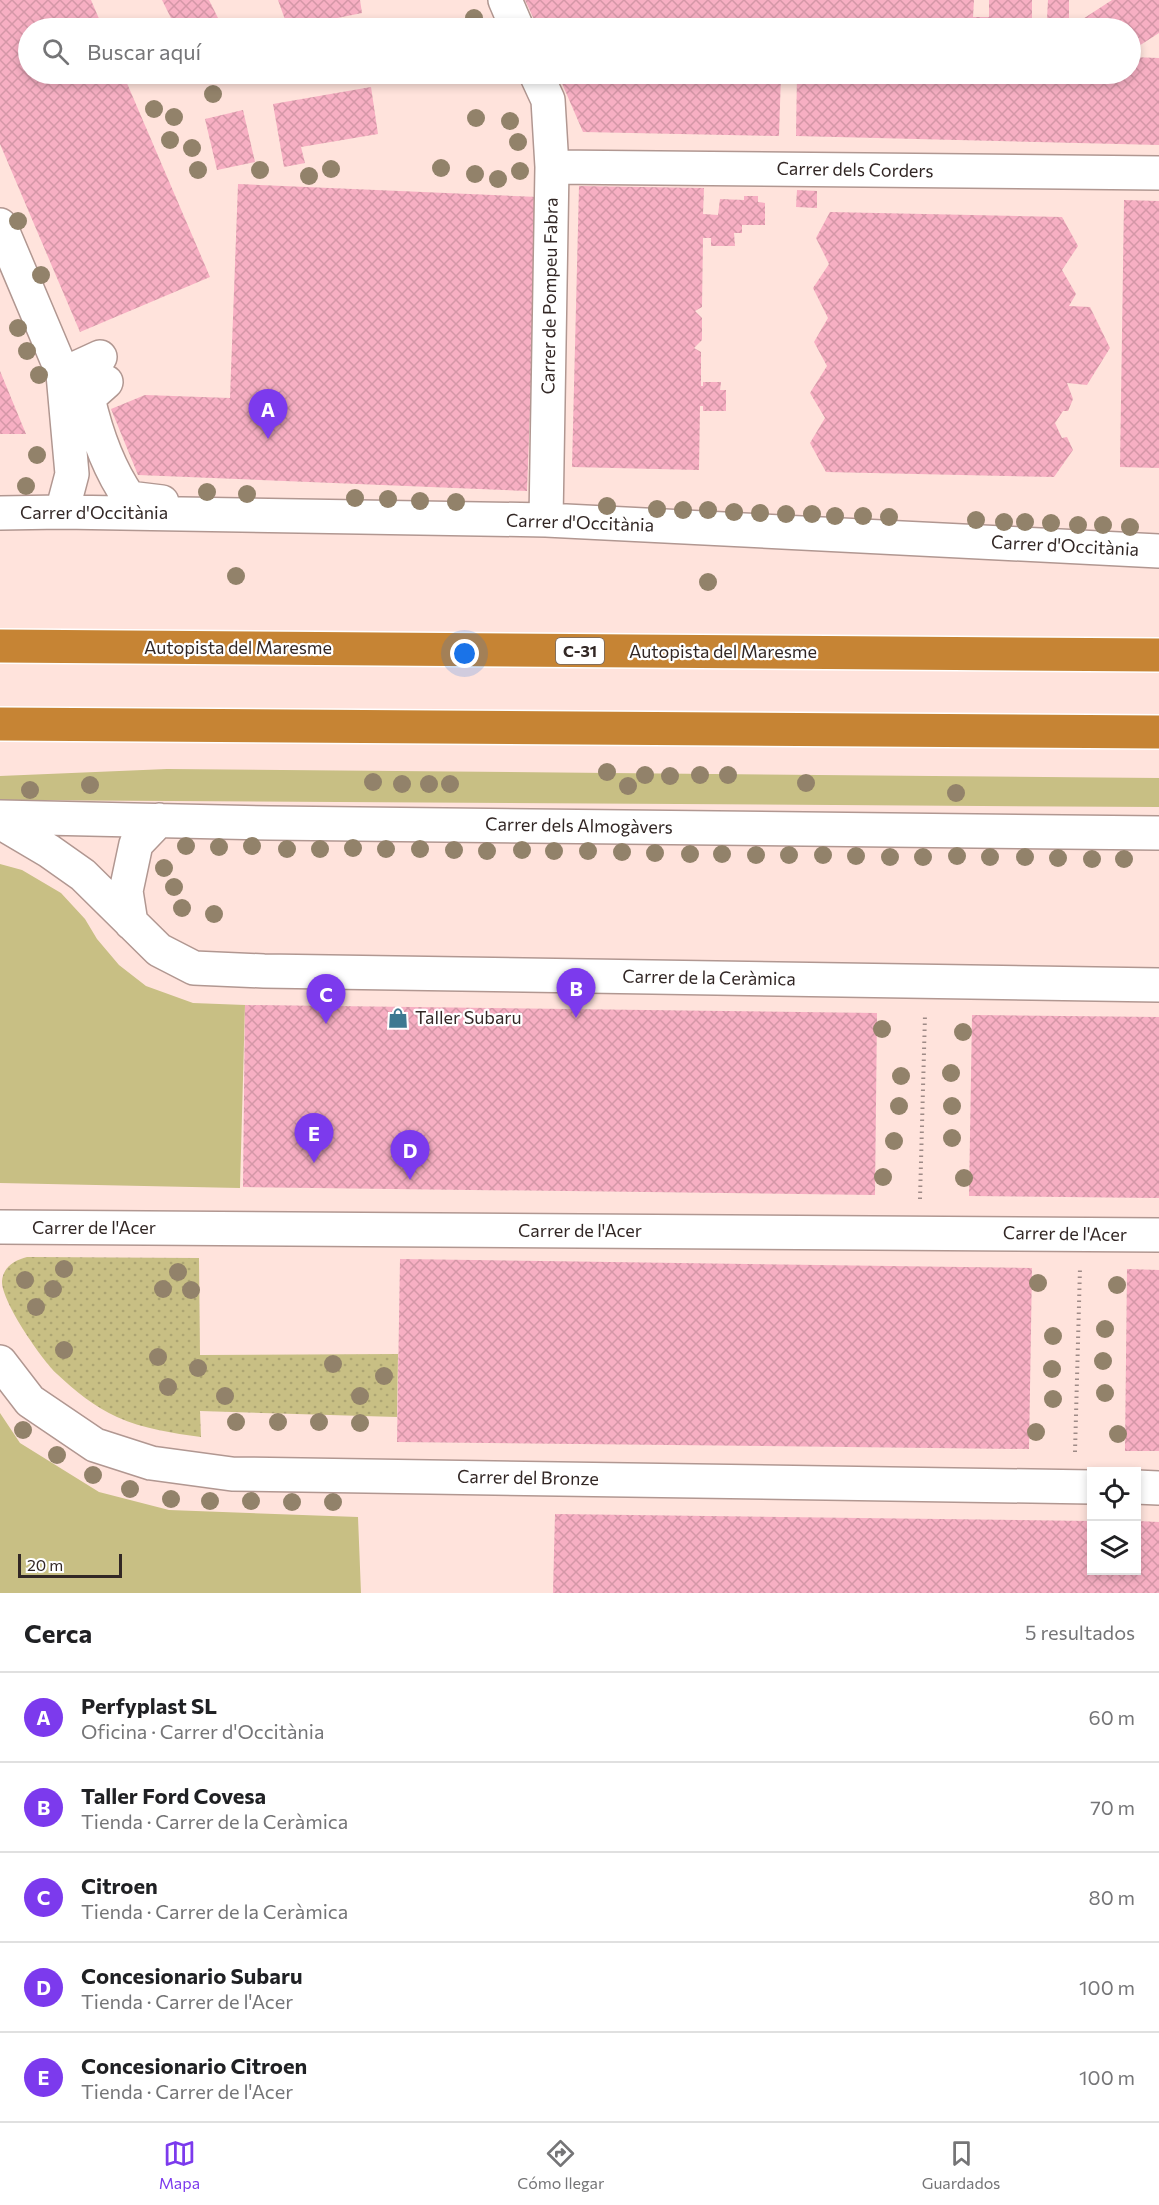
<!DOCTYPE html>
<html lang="es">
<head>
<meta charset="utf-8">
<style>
  body { margin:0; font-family:Commissioner,sans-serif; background:#f2f2f2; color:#202124 }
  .controls { position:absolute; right:18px; bottom:18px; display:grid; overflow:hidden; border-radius:0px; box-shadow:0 3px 9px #0003 }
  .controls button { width:54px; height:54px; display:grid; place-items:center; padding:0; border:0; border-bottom:2px solid #e0e0e0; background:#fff; color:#202124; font:30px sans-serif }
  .scale { position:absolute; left:18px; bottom:15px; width:104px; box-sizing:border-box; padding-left:6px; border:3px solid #322725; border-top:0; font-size:16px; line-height:21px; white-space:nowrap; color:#322725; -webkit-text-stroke:4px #fff; paint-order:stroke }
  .you { position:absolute; left:465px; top:654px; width:21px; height:21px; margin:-15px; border:4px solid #fff; border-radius:50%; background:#1a73e8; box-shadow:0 0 0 9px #1a73e833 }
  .badge { display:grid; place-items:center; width:39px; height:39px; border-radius:50%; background:#7c3aed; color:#fff; font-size:20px; font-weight:700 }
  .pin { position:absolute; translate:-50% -50px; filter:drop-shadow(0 2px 3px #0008) }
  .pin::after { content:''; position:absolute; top:32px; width:21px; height:18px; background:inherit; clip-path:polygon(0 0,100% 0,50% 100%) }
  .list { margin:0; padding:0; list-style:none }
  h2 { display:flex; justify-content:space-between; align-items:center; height:78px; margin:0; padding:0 24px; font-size:26px }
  h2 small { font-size:20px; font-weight:400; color:#757577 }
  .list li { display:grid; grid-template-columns:39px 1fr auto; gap:18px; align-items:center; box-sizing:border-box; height:90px; padding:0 24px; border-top:2px solid #e0e0e0 }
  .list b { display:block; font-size:22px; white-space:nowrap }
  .list p { margin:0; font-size:20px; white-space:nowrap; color:#757577 }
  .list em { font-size:20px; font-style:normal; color:#757577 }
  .icon { flex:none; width:33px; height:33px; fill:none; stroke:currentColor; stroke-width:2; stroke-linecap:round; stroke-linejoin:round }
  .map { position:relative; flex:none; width:1159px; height:1593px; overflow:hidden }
  .search { position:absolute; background:#fff; box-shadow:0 3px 9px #0003; left:18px; right:18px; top:18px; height:66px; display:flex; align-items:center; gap:15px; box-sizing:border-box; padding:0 21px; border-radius:33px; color:#757577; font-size:22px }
  .sheet { height:528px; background:#fff }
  nav { display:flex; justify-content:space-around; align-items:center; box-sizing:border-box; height:84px; border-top:2px solid #e0e0e0; background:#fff; font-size:16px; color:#757577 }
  nav a { display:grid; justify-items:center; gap:3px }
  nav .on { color:#7c3aed }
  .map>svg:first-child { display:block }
</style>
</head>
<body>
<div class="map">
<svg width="1159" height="1593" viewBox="0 0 1159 1593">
  <defs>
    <pattern id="garden-dots" width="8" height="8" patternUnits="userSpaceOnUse" patternTransform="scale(1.5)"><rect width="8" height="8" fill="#c8bf84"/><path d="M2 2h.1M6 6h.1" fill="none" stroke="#aca472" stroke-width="1.8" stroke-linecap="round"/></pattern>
    <pattern id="building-cross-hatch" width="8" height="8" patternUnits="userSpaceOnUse" patternTransform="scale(1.5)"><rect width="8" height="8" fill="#f7afc3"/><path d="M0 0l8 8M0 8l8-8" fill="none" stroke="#d497a7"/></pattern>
  </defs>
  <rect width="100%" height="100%" fill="#ffe3dc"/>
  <!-- grass -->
  <path fill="#c8bf84" d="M167 769 1159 778V807L0 800V776Z
    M0 864 22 870 61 893 85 919 97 939 119 965 146 986 193 1003 245 1005 240 1188 0 1183Z
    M0 1413 20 1443 99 1492 169 1510 358 1517 361 1593H0Z"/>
  <!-- garden -->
  <path fill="url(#garden-dots)" d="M27 1257 199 1258 200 1355 398 1354 397 1417 200 1411 201 1437C172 1433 144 1429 117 1417 95 1407 75 1391 57 1374 42 1360 1 1301 2 1281 3 1267 15 1260 27 1257Z"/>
  <!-- building -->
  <path fill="url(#building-cross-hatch)" d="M0 0H91L103 28H28V74H123L210 277 80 332 0 144Z
    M162 0H209L223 28H176Z
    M278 0H360L362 13 288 28Z
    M525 0H974L973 17H989V0H1032V18L1047 19 1048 0H1069V28L1112 0H1159V33L1131 51V28H538Z
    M1131 57 1159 58V145L796 136 797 74H1131Z
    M558 74H781L779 136 583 132Z
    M371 87 378 134 301 147 305 163 284 167 273 104Z
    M243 110 255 162 217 170 205 119Z
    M238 184 538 197 527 491 138 475 111 409 145 395 230 398Z
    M579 186 704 188 703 214 718 215 720 199 744 200V196H758V202L765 203V225H742V233H734L735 246H711V238H703L702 307 695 311 702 318V340L694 348 701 352V386H703V382H721L720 390H726V411H703V406H700L699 470 572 467Z
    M797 190 817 191V208L796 207Z
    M1124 200 1159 201V468L1120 467Z
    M830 212 1062 217 1078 246 1062 270 1076 294 1069 306 1090 307 1110 348 1087 385 1067 383 1073 399 1068 411H1063L1055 423 1062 438 1067 437 1073 450 1054 477 826 472 810 443 825 418 810 393 827 366 814 342 828 318 813 288 829 264 816 238Z
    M0 371 26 434H0Z
    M245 1005 877 1013 875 1195 243 1187Z
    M972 1015 1159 1017V1198L969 1196Z
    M400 1259 1032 1268 1029 1449 397 1442Z
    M1127 1269 1159 1270V1451H1125Z
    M555 1514 1092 1521V1570H1137V1521L1159 1522V1593H553Z"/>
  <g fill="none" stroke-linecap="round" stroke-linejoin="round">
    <!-- minor casing -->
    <g stroke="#b19791" stroke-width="36">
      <path id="minor" d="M505 0 517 28
        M536 74 548 100 552 167 546 520
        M552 167 1159 173
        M0 225 63 374 72 474 62 512
        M63 374 100 357
        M106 382 88 398C96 433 108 468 129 498L162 502
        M0 513 62 512 546 520 1159 551
        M0 817 270 823 1159 833
        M0 822 49 851 83 875 159 950 194 968 264 971 1159 985
        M131 923 126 891 136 844 159 820
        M0 1227 1159 1235
        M0 1362 30 1401 95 1445 151 1463 232 1474 1092 1487
        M1136 1487 1159 1488"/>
    </g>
    <!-- highway casing -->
    <g stroke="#fff" stroke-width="36">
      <path id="highway" d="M0 646 1159 655
        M0 724 1159 732"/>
    </g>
    <!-- path -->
    <path stroke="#9e8a86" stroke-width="4" stroke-dasharray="1.5 4.5" stroke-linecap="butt" d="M920 1199 925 1015
      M1075 1452 1080 1268"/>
    <!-- minor -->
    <use href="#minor" stroke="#fff" stroke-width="33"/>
    <!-- highway -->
    <use href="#highway" stroke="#c68434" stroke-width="33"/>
  </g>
  <!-- trees -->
  <g fill="#92826a">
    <circle cx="474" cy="18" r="9"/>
    <circle cx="213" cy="94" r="9"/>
    <circle cx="154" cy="109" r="9"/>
    <circle cx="174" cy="117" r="9"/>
    <circle cx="476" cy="118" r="9"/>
    <circle cx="510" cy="121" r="9"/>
    <circle cx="170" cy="140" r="9"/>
    <circle cx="518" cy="142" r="9"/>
    <circle cx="192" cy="148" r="9"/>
    <circle cx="441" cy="168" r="9"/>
    <circle cx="331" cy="169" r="9"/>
    <circle cx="198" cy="170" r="9"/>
    <circle cx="260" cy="170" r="9"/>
    <circle cx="520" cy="171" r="9"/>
    <circle cx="475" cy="174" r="9"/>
    <circle cx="309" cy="176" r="9"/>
    <circle cx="498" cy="179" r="9"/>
    <circle cx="18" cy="221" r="9"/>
    <circle cx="41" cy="275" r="9"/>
    <circle cx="18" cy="328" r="9"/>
    <circle cx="27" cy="351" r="9"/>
    <circle cx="39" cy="375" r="9"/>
    <circle cx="37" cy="455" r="9"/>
    <circle cx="26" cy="486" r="9"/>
    <circle cx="207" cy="492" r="9"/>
    <circle cx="247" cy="494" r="9"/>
    <circle cx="355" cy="498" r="9"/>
    <circle cx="388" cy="499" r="9"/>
    <circle cx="420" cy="501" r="9"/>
    <circle cx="456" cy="502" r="9"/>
    <circle cx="607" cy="506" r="9"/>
    <circle cx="657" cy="509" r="9"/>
    <circle cx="683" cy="510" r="9"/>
    <circle cx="708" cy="510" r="9"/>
    <circle cx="734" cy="512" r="9"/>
    <circle cx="760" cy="513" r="9"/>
    <circle cx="786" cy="514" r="9"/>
    <circle cx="812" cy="514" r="9"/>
    <circle cx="835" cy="516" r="9"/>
    <circle cx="863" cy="516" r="9"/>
    <circle cx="889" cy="517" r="9"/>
    <circle cx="976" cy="520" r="9"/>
    <circle cx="1004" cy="522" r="9"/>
    <circle cx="1025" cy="522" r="9"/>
    <circle cx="1051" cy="523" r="9"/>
    <circle cx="1078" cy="525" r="9"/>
    <circle cx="1103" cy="525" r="9"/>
    <circle cx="1130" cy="527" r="9"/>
    <circle cx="236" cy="576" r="9"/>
    <circle cx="708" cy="582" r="9"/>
    <circle cx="607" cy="772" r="9"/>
    <circle cx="645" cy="775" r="9"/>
    <circle cx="700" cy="775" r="9"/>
    <circle cx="728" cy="775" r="9"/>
    <circle cx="670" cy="776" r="9"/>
    <circle cx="373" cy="782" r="9"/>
    <circle cx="806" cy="783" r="9"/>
    <circle cx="402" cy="784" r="9"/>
    <circle cx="429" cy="784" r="9"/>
    <circle cx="450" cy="784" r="9"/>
    <circle cx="90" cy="785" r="9"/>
    <circle cx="628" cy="786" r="9"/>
    <circle cx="30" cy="790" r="9"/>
    <circle cx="956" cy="793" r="9"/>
    <circle cx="186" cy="846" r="9"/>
    <circle cx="252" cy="846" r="9"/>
    <circle cx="219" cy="847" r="9"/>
    <circle cx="353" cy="848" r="9"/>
    <circle cx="287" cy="849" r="9"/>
    <circle cx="320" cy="849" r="9"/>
    <circle cx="386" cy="849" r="9"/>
    <circle cx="420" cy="849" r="9"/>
    <circle cx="454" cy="850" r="9"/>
    <circle cx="522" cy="850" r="9"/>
    <circle cx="487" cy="851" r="9"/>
    <circle cx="554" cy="851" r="9"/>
    <circle cx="588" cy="851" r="9"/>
    <circle cx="622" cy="852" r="9"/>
    <circle cx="655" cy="853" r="9"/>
    <circle cx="690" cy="854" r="9"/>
    <circle cx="722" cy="854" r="9"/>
    <circle cx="756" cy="855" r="9"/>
    <circle cx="789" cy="855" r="9"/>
    <circle cx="823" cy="855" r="9"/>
    <circle cx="856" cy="856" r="9"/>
    <circle cx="957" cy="856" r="9"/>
    <circle cx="890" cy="857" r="9"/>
    <circle cx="923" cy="857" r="9"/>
    <circle cx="990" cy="857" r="9"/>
    <circle cx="1025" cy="857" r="9"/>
    <circle cx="1058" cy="858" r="9"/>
    <circle cx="1092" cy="859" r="9"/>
    <circle cx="1124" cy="859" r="9"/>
    <circle cx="164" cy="868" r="9"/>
    <circle cx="174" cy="887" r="9"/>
    <circle cx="182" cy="908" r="9"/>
    <circle cx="214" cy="914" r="9"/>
    <circle cx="882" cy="1029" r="9"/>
    <circle cx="963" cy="1032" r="9"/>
    <circle cx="951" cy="1073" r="9"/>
    <circle cx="901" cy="1076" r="9"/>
    <circle cx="899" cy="1106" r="9"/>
    <circle cx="952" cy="1106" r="9"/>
    <circle cx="952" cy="1138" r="9"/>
    <circle cx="894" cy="1141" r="9"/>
    <circle cx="883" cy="1177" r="9"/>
    <circle cx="964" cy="1178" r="9"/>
    <circle cx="64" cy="1269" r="9"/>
    <circle cx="178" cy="1272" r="9"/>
    <circle cx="25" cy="1280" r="9"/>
    <circle cx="1038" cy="1283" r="9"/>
    <circle cx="1117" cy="1285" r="9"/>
    <circle cx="53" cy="1289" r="9"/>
    <circle cx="163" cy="1289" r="9"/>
    <circle cx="191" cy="1290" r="9"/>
    <circle cx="36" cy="1307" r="9"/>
    <circle cx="1105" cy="1329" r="9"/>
    <circle cx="1053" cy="1336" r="9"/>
    <circle cx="64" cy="1350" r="9"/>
    <circle cx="158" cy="1357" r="9"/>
    <circle cx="1103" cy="1361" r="9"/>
    <circle cx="333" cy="1364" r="9"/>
    <circle cx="198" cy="1368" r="9"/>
    <circle cx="1052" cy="1369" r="9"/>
    <circle cx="384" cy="1376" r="9"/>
    <circle cx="168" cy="1387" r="9"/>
    <circle cx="1105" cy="1393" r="9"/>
    <circle cx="225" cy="1396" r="9"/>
    <circle cx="360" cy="1396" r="9"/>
    <circle cx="1053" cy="1399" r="9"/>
    <circle cx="236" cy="1422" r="9"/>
    <circle cx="278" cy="1422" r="9"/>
    <circle cx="319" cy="1422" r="9"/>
    <circle cx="360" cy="1423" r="9"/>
    <circle cx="23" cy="1430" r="9"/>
    <circle cx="1036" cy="1432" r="9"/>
    <circle cx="1118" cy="1434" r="9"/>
    <circle cx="57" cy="1455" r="9"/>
    <circle cx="93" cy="1475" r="9"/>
    <circle cx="130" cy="1489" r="9"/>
    <circle cx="171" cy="1499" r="9"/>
    <circle cx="210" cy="1501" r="9"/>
    <circle cx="251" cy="1501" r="9"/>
    <circle cx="292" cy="1502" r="9"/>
    <circle cx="333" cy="1502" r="9"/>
  </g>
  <!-- icons -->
  <defs>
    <g id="shop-bare" transform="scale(1.62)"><path d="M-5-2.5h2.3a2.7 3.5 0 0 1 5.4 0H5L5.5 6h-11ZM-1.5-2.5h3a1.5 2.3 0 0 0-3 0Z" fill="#3e7991" stroke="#fff" stroke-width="2.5" paint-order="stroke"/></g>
  </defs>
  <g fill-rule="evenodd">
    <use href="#shop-bare" x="398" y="1018"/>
  </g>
  <g text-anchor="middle" stroke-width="4.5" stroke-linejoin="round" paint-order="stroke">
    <!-- shield labels -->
    <rect fill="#fff" stroke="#706866" stroke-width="1.5" x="556" y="638" width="48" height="26" rx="4.5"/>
    <g font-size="16" font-weight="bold" fill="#322725">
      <text x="580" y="657">C-31</text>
    </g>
    <!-- street labels -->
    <g font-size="18" fill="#322725" stroke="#fff">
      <text transform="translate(855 170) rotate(1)" y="6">Carrer dels Corders</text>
      <text transform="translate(550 296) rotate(-89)" y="6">Carrer de Pompeu Fabra</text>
      <text x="94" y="519">Carrer d'Occitània</text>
      <text transform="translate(580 523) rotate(2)" y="6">Carrer d'Occitània</text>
      <text transform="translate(1065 546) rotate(3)" y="6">Carrer d'Occitània</text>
      <text x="238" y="654">Autopista del Maresme</text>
      <text x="723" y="658">Autopista del Maresme</text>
      <text transform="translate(579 826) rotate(1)" y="6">Carrer dels Almogàvers</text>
      <text transform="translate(709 978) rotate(1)" y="6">Carrer de la Ceràmica</text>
      <text x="94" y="1234">Carrer de l'Acer</text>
      <text x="580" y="1237">Carrer de l'Acer</text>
      <text transform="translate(1065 1234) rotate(1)" y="6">Carrer de l'Acer</text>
      <text transform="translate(528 1478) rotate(1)" y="6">Carrer del Bronze</text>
    </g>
    <!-- poi labels -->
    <g font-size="18" fill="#322725" stroke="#fff" text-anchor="start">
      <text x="415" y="1024">Taller Subaru</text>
    </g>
  </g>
</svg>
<div class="controls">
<button><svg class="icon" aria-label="locate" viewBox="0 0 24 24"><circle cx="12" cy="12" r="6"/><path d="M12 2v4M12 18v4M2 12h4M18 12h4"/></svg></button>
<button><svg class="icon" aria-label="layers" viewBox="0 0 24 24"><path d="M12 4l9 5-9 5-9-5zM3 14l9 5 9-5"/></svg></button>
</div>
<div class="scale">20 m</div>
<div class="you"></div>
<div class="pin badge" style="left:268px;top:439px">A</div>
<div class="pin badge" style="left:576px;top:1018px">B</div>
<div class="pin badge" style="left:326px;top:1024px">C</div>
<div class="pin badge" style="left:410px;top:1180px">D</div>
<div class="pin badge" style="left:314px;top:1163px">E</div>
<div class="search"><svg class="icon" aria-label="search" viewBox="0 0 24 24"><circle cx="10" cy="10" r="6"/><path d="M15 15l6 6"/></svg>Buscar aquí</div>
</div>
<section class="sheet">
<h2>Cerca<small>5 resultados</small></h2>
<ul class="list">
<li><span class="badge">A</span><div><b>Perfyplast SL</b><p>Oficina · Carrer d'Occitània</p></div><em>60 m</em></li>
<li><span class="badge">B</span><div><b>Taller Ford Covesa</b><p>Tienda · Carrer de la Ceràmica</p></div><em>70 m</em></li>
<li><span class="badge">C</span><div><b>Citroen</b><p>Tienda · Carrer de la Ceràmica</p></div><em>80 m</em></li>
<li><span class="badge">D</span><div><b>Concesionario Subaru</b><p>Tienda · Carrer de l'Acer</p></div><em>100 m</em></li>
<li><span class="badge">E</span><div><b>Concesionario Citroen</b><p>Tienda · Carrer de l'Acer</p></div><em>100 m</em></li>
</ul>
</section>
<nav>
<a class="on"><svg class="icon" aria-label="map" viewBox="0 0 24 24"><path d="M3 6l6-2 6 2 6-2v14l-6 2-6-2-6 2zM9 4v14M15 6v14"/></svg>Mapa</a>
<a><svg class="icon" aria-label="directions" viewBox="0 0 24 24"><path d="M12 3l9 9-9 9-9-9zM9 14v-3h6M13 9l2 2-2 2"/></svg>Cómo llegar</a>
<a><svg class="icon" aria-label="saved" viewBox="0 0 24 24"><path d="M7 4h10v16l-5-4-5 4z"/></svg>Guardados</a>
</nav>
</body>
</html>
